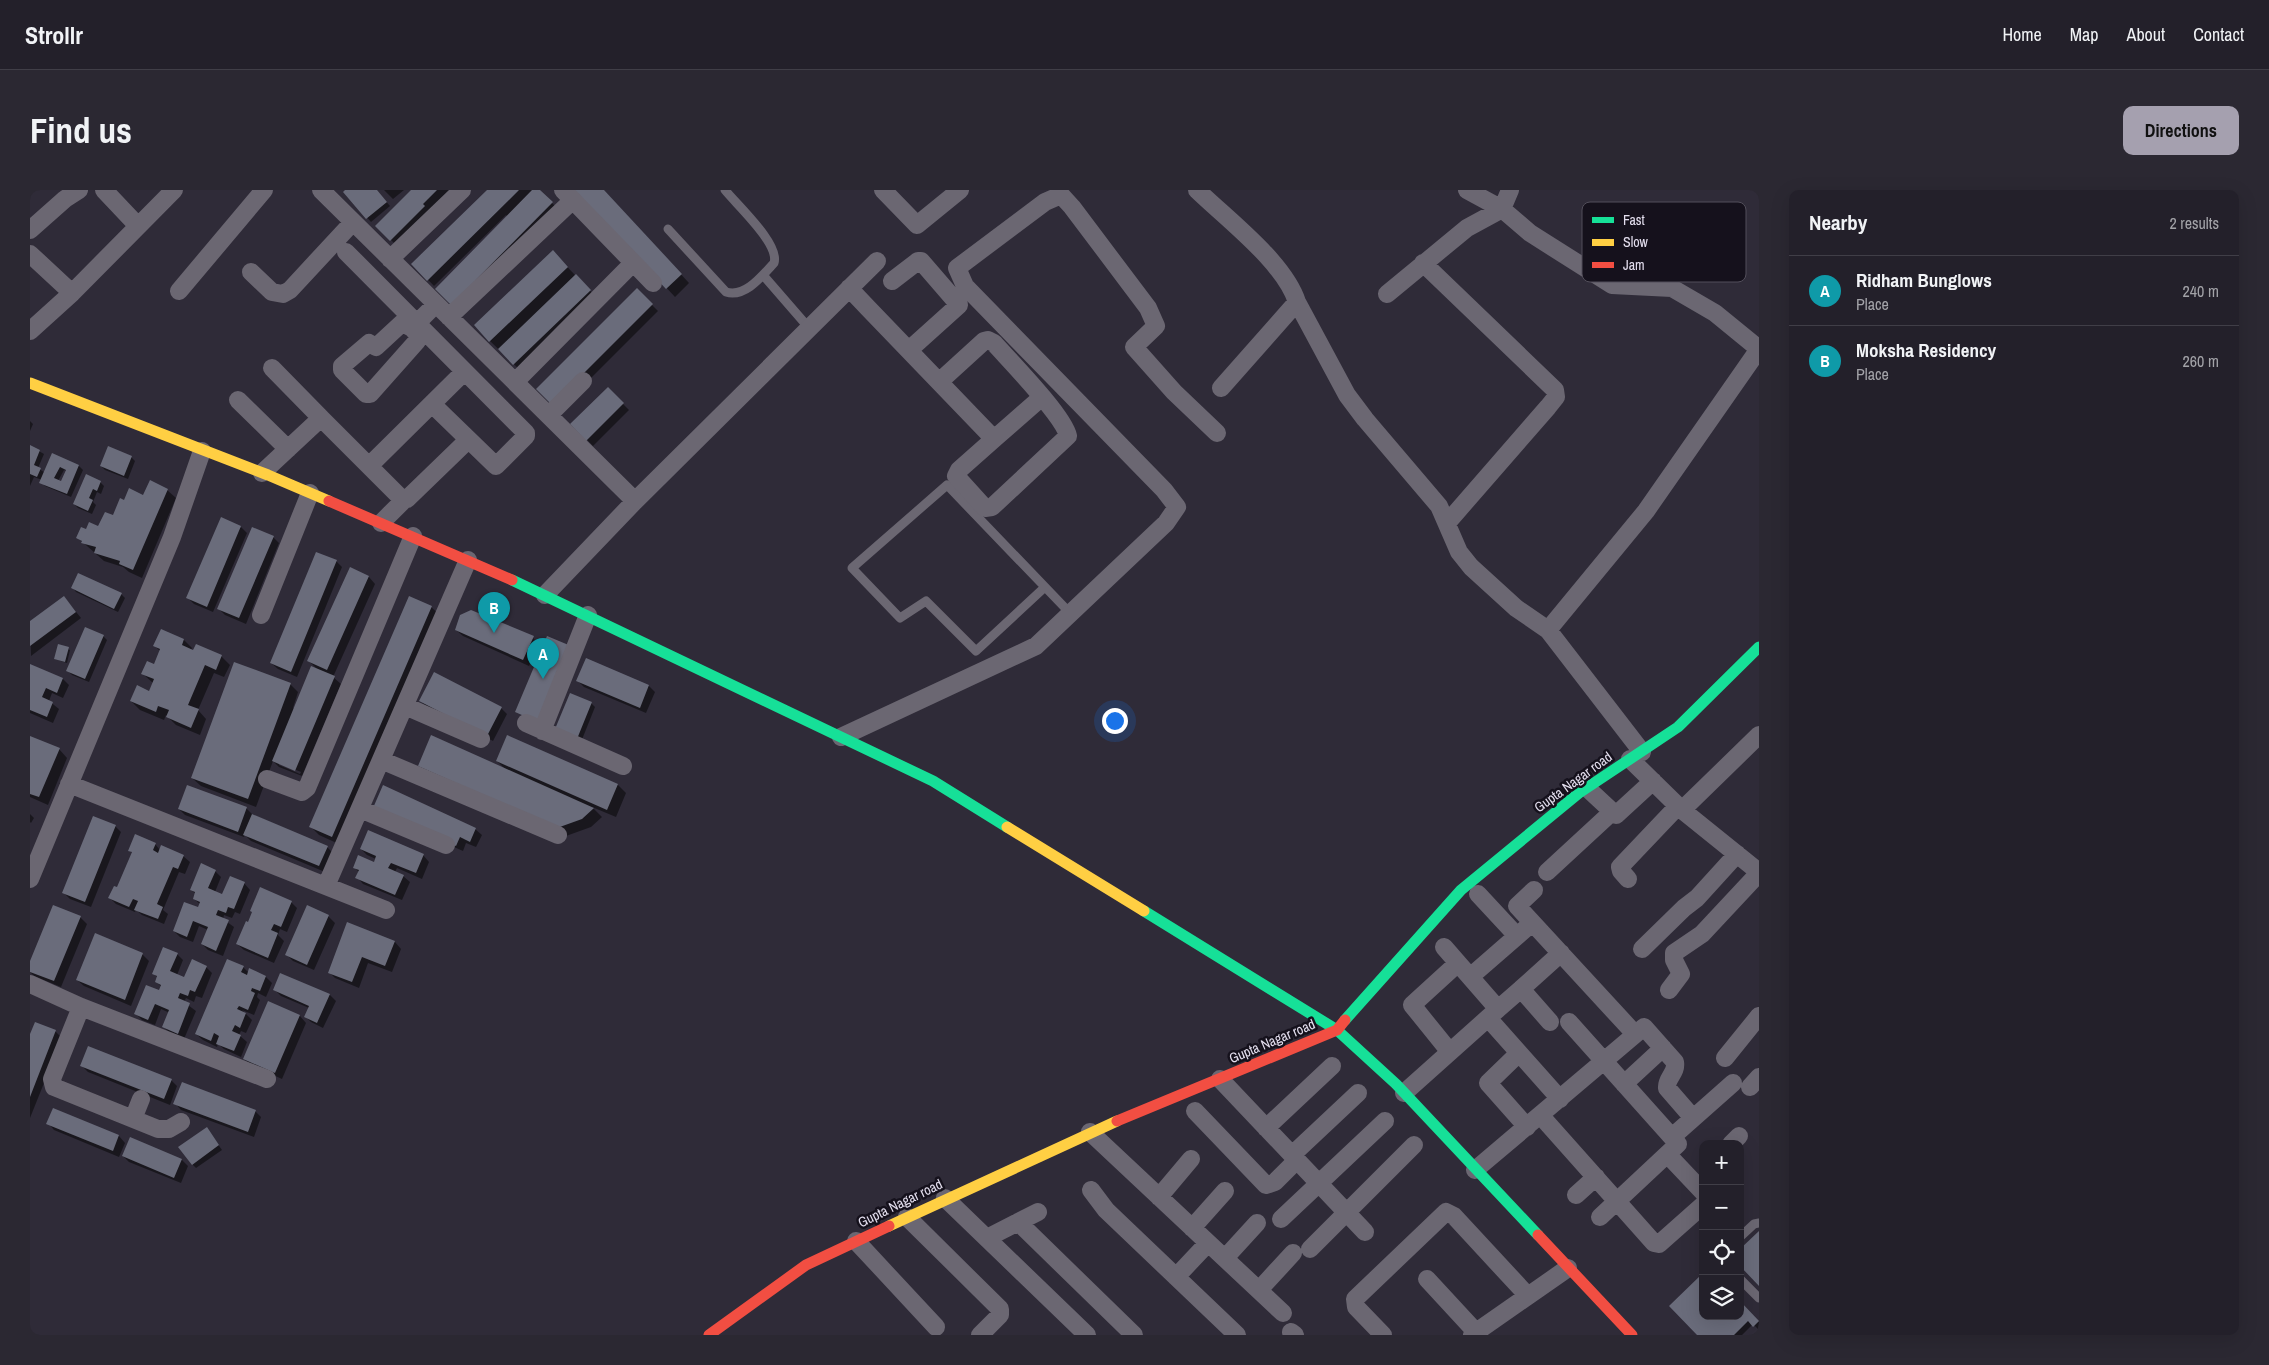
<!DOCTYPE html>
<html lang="en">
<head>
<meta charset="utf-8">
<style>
  body { margin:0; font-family:"Archivo Narrow",sans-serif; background:#2b2832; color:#f1f3f6 }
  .controls { position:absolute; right:15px; bottom:15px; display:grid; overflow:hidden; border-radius:10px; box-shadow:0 5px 20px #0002 }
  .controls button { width:45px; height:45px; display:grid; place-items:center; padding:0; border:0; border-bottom:1px solid #403e47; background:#23202a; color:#f1f3f6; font:25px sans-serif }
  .you { position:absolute; left:1084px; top:530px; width:18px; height:18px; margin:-12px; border:4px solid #fff; border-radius:50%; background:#1a73e8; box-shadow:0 0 0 8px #1a73e833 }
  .badge { display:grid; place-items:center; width:32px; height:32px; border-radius:50%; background:#a5a0af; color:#fff; font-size:16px; font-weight:700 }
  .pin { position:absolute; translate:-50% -41px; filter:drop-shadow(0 1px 2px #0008) }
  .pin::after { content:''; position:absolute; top:26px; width:18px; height:15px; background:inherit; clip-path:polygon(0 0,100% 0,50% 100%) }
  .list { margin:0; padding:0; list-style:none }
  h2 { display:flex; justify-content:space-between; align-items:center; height:65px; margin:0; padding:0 20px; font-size:21px }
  h2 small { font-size:16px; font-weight:400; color:#a3a3a8 }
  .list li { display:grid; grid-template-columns:32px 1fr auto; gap:15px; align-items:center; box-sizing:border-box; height:70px; padding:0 20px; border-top:1px solid #403e47 }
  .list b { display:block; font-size:19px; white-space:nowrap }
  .list p { margin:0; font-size:16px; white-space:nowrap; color:#a3a3a8 }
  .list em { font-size:16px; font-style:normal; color:#a3a3a8 }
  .icon { flex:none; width:28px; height:28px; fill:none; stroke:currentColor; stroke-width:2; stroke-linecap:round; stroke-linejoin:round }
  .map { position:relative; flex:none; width:1729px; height:1145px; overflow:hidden; border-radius:10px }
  header { display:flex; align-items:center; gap:30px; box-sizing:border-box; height:70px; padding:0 25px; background:#23202a; border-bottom:1px solid #403e47 }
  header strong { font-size:24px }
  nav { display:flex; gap:28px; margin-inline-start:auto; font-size:18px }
  .intro { display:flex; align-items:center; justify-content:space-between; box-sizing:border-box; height:120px; padding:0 30px }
  h1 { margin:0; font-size:35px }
  .button { padding:12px 22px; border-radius:10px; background:#a5a0af; color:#111; font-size:18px; font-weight:700 }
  main { display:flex; gap:30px; padding:0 30px }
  aside { flex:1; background:#23202a; border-radius:10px; box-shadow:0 5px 20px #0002 }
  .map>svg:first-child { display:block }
</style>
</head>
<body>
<header>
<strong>Strollr</strong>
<nav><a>Home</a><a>Map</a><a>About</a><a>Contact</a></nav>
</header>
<div class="intro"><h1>Find us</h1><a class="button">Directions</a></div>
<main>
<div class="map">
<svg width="1729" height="1145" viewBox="0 0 1729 1145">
  <rect width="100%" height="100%" fill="#2f2b38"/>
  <!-- shadow -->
  <path fill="#0007" fill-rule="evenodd" d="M317 0H346L360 16 341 32 315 2Z
    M354 0H374L363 9Z
    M382 0H420L367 56 347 36Z
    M458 0H509L528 19 428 120 478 27 476 25 404 96 383 74Z
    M546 0H573L659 93 645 107Z
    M523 62 566 107 490 180 460 151Z
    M607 100 628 121 529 220Z
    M578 199 599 220 563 256 542 234Z
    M0 231 3 234 0 241Z
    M0 256 14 264 8 278 15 283 22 265 49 276 53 280 41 307 15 296 11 292 12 290 4 287 0 296ZM34 280 37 281 32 293 28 291Z
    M101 267 105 271 98 289 75 280 71 276Z
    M70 292 74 296 71 304 67 302 63 312 66 315 62 324 48 318 44 314Z
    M137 300 146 308 112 388 99 382 93 377 74 371 48 348 56 340 69 338 83 327 94 312Z
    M211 337 217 343 183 422 164 414 158 408Z
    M243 347 249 353 216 434 195 425 189 419Z
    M306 371 312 377 267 487 248 479 241 473Z
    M320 379 339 387 345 394 303 487 311 494 272 586 249 577 243 571 226 617 171 596 162 588 260 494 268 502 263 518 265 519 289 481 279 471ZM249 573 271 582 270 584 249 575Z
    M43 398 91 404 95 408 88 422 46 402Z
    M34 407 51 428 1 466 0 432Z
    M401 417 410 425 311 655 289 645 281 637Z
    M426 440 503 448 509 454 499 476 433 446Z
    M73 446 77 450 59 492 42 485 38 481Z
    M154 450 162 458 161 460 191 466 200 475 194 487 184 483 168 520 176 529 170 545 146 535 136 525 134 530 110 520 101 511 119 502 123 493 113 484 124 476 130 461 125 456Z
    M29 455 40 460 37 473 25 469Z
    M0 475 33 489 39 495 33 508 22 503 19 511 29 519 23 533 0 523Z
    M548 491 619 496 625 502 616 523 554 497Z
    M390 511 471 518 477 524 463 551 397 517Z
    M561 513 565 517 551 552 526 539Z
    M477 546 588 595 596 603 586 627 562 617 572 627 561 637 536 646 398 584 389 575 476 580 467 571Z
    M0 547 29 559 37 568 18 615 0 607Z
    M216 618 222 624 297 657 303 663 295 682 221 651 215 645 214 647 155 625 149 619Z
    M0 624 4 628 1 633 0 632Z
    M350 624 445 639 452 645 446 657 436 653 433 661Z
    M85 636 91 642 61 717 40 709 34 703Z
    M125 654 130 660 153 666 160 672 155 684 149 682 133 720 138 724 134 734 112 725 106 720 105 722 86 714 80 708 88 699 103 664 100 660Z
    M331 659 393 665 399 672 392 689 367 678 365 682 373 686 380 692 372 710 333 694 327 687 329 682 324 677 345 673 346 669 337 665Z
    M185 681 191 687 185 702 193 705 214 693 220 700 210 724 205 722 202 728 194 725 193 729 204 737 193 766 178 760 172 754 178 740 169 736 163 752 150 747 144 741 168 719 170 714 164 709 166 704 161 700Z
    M261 712 267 718 257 742 250 739 248 745 254 751 244 773 214 760 207 754Z
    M277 717 298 726 305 733 284 780 263 771 256 764Z
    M50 727 57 734 31 797 4 786 0 782V774Z
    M318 734 365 752 371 759 362 782 338 773 329 798 305 788 299 782Z
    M65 745 113 765 119 771 101 816 54 796 47 790Z
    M147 764 153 770 147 785 155 789 176 777 182 783 172 808 166 806 164 812 156 808 154 812 166 821 154 849 140 843 134 837 140 823 131 819 125 835 112 830 106 824 130 802 132 797 126 792 128 788 123 783Z
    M213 777 219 783 236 787 242 793 236 807 228 803 227 807 230 810 224 825 212 820 222 830 216 843 211 841 209 845 217 852 211 867 194 859 188 854 187 857 173 850 166 844Z
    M245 800 300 805 306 811 293 838 281 832 275 826 279 818 251 806Z
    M239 813 270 826 276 833 252 889 221 875 214 869Z
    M5 833 26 842 32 848 0 928V847Z
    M52 876 141 890 147 896 140 915 58 882Z
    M145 913 225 921 231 927 224 947 151 920Z
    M23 919 89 946 95 953 89 967 24 940 18 933Z
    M180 943 192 960 166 978 162 974Z
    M100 949 152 970 158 976 151 993 99 972 93 966Z
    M1710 1113 1729 1132 1728 1139 1723 1134 1712 1145H1669L1673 1126H1710Z"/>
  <!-- building -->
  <path fill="#6a6c7b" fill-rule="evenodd" d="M315 0H347L357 12 336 29 313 2Z
    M381 0H407L393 14 395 16 360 51 345 36Z
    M457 0H489L397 91 381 74Z
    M502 0H510L523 12 421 115 405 99Z
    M544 0H574L652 84 636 99Z
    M523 60 538 77 459 152 444 135Z
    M546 84 561 100 483 175 468 159Z
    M607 98 623 114 522 215 506 199Z
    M578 197 594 213 556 251 540 234Z
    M0 255 10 260 4 275 11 278 7 287 0 284Z
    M78 256 102 266 94 286 70 276Z
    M22 263 49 275 37 304 9 293ZM30 277 36 280 31 291 24 288Z
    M56 284 71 291 67 301 63 299 59 308 63 310 58 321 43 314Z
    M120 290 138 299 103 380 89 374 90 371 64 363 66 357 51 353 52 351 46 348 51 337 56 339 59 332 68 336 75 322 83 325 90 308 94 310 99 298 113 305Z
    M191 327 211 336 177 417 156 408Z
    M222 337 244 346 209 428 187 419Z
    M286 362 307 370 261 482 240 473Z
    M320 377 339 386 297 480 277 471Z
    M48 383 92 403 84 419 41 398Z
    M34 406 46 422 0 456V431Z
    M379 406 402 416 302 647 279 637Z
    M441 420 504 446 493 470 425 440 430 425Z
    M55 437 74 445 55 489 36 481Z
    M131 439 154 449 152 455 163 460 166 454 192 465 186 480 175 475 158 515 169 519 161 538 136 527 139 520 128 516 126 522 100 511 107 495 119 501 124 489 111 484 117 471 124 474 130 459 123 456Z
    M517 446 541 456 508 532 485 522Z
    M28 454 39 457 35 472 24 469Z
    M556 468 619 495 610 518 546 491Z
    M204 472 261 493 218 609 161 588Z
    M0 474 33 488 27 503 16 498 12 507 23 512 17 527 0 520Z
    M281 476 305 486 265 581 242 571Z
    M404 482 472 517 457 546 389 511Z
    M540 503 562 512 547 549 525 539Z
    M401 545 564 618 552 629 527 638 388 576Z
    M477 545 588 594 577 620 466 571Z
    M0 546 30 558 9 607 0 604Z
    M157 595 217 617 208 642 148 619Z
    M353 595 446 638 440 652 430 647 426 656 343 618Z
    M222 624 298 656 289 676 213 645Z
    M63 626 86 635 55 712 32 703Z
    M338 640 394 664 386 683 361 673 358 678 374 685 365 705 325 688 329 680 323 678 328 665 344 672 346 666 330 659Z
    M105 644 126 653 123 660 128 663 131 655 154 665 148 679 143 677 127 714 133 717 128 729 104 720 108 711 103 709 99 717 78 708 84 696 87 697 102 662 98 661Z
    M171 673 186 680 178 698 192 704 200 686 215 692 204 719 198 717 196 723 188 720 186 725 199 730 186 761 171 754 178 737 163 731 157 747 143 741 154 712 168 717 170 712 163 709 165 702 160 700Z
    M230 697 262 711 251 737 244 734 241 740 248 743 238 768 206 754 216 731 218 732 222 722 220 721Z
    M23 715 51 726 24 791 0 782V771Z
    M277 715 299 725 277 775 255 765Z
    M317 732 365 751 355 776 332 767 322 792 298 783Z
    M65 743 113 763 95 810 46 790Z
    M133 757 148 763 140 781 154 787 162 769 177 776 165 802 160 800 158 806 150 803 148 808 160 813 148 844 132 837 139 820 125 814 118 830 104 824 116 795 129 800 131 795 125 792 127 786 122 784Z
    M197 769 214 776 211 782 217 785 219 778 236 786 230 801 222 798 221 801 225 803 218 820 209 816 207 819 216 823 210 838 205 835 202 841 211 845 204 861 186 854 189 846 184 843 181 851 165 844Z
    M250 783 300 804 287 833 274 827 279 816 243 800Z
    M238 811 270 825 245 883 213 869Z
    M5 832 26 840 0 907V844Z
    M58 856 142 889 134 909 50 876Z
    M152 892 226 920 218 942 143 914Z
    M23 918 89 945 83 961 16 934Z
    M177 937 189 955 162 975 148 957Z
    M100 947 152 969 144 988 92 966Z
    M1729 1041V1096L1710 1076V1059Z
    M1673 1083V1126H1710V1111L1729 1131 1723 1137 1718 1131 1704 1145H1667L1639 1116Z"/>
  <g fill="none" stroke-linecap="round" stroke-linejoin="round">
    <!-- lane -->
    <path stroke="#6b6772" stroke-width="9" d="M638 39 696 102C715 108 732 86 744 73 750 54 707 15 695 0
      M733 85 779 138
      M1015 397 946 461 896 411 870 428 822 378 917 295 1040 423
      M1710 1047 1724 1034 1729 1033
      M1710 1089 1729 1108"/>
    <!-- street -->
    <path stroke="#6b6772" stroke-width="18" d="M74 0 108 36
      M291 0 605 311 515 405
      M533 0 623 93
      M853 0 887 35 930 0
      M1167 0C1198 30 1254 72 1267 112L1317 205 1335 229 1409 316 1429 362 1441 377 1486 418 1518 440
      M1437 0 1472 19 1500 43 1582 95 1642 98 1685 123 1729 159
      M0 40 35 9 49 0
      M316 62 496 243V246L466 276 402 214
      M0 64 42 103
      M360 69 432 0
      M1393 73 1525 200 1526 207 1518 217 1417 333
      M221 82 242 102 253 104 260 100 323 32
      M862 91 888 71H891L929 115 879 160
      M819 98 837 117 964 249 929 280 926 286 955 318 962 317 1038 246C1034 226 980 171 964 153L958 150 954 151 909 192
      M149 101 234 0
      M1357 104 1437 38 1472 19 1480 0
      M419 127 543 10
      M382 138 372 133 346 157 339 153 312 176V180L336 204H340L387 151 388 145 382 138 406 114
      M0 141 42 103 144 0
      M242 178 291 228
      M485 192 603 73
      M1191 198 1267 112
      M208 210 258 259
      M519 225 553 191
      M964 249 1012 207
      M339 276 434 182
      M232 283 291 228 370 307 377 309 438 250
      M605 311 847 71
      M351 333 374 310
      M231 425 280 303
      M375 516 451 549
      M496 533 593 576
      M512 541 558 425
      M811 547 1006 456 1136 333 1147 317 1134 300 935 96 927 78 1015 12 1031 5 1042 17 1118 118 1126 136 1104 157 1144 202 1187 243
      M1612 562 1518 440 1616 321 1729 159
      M1600 569 1652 620 1729 682
      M351 570 528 645
      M237 589 272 602 277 598 383 346
      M39 594 356 720
      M1557 598 1586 625 1623 591
      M330 619 416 655
      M1652 620 1729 545
      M1517 682 1582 622
      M0 689 142 347 172 261
      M1598 689 1591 681 1590 677 1648 616
      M296 696 438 370
      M1504 700 1487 716 1605 844
      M1448 704 1487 746
      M1612 759 1654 718 1667 708 1707 664
      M1440 787 1502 733
      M0 794 51 817 237 889
      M1491 799 1531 763
      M1639 800 1651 784 1644 770V763L1672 744 1729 683
      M51 817 22 889 24 897 128 939H139L151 932
      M1468 819 1491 799 1520 832
      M1458 828 1530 909
      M1539 832 1648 954 1570 1027
      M1420 862 1382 815 1428 773
      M1489 863 1458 893 1497 937
      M1695 868 1729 826
      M1190 889 1335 1042
      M1594 894 1633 858
      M1720 897 1729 887
      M1374 903 1468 819 1414 757
      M1165 921 1236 995 1245 992 1267 970
      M1511 926 1624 1053 1629 1054 1673 1015
      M103 929 111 909
      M1236 938 1302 876
      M1060 942 1253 1123
      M1642 947 1703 893
      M1701 954 1709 946
      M1262 965 1328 903
      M1638 965 1673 1002
      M1445 980 1614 837 1645 872C1647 883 1636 888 1637 898L1663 928
      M1061 1000 1076 1020 1207 1145
      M1546 1005 1566 987
      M1129 1007 1161 969
      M915 1008 1057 1145
      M877 1027 970 1119V1125L950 1145
      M1251 1029 1355 931
      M988 1032 1104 1145
      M1162 1038 1195 1001
      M957 1048 1008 1022
      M826 1051 906 1137
      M1280 1059 1384 955
      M1195 1068 1227 1033
      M1146 1087 1178 1053
      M1397 1089 1446 1142
      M1229 1100 1263 1063
      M1261 1142 1265 1145
      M1353 1145 1326 1117 1325 1109 1416 1022 1424 1026 1498 1106
      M1442 1145 1538 1078"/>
    <!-- fast -->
    <path stroke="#16e098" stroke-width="11" d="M482 390 903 591 977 637
      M1114 721 1307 840 1366 894 1508 1045
      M1315 830 1431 700 1549 603 1648 537 1729 457"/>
    <!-- slow -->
    <path stroke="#ffcf43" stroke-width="11" d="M0 193 238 285 299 311
      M977 637 1114 721
      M859 1036 1087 931"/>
    <!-- jam -->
    <path stroke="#f24e42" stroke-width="11" d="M299 311 482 390
      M1087 931 1307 840 1315 830
      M1508 1045 1602 1145
      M679 1145 776 1075 859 1036"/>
  </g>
  <g text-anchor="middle" stroke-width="5" stroke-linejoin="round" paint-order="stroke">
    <!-- street labels -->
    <g font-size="14" fill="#e4dfef" stroke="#15111c">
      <text transform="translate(1543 592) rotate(-36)" y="5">Gupta Nagar road</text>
      <text transform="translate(1242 851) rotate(-23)" y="5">Gupta Nagar road</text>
      <text transform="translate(870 1013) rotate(-26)" y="5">Gupta Nagar road</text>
    </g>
  </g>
  <!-- legend -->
  <rect x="1552" y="12" width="164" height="80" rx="8" fill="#15111c" stroke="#534f5b" stroke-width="1"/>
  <rect x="1562" y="27" width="22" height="6" fill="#16e098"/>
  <rect x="1562" y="49" width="22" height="7" fill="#ffcf43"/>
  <rect x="1562" y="72" width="22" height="6" fill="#f24e42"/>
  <g font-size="14" fill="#e4dfef">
    <text x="1593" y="35">Fast</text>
    <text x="1593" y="57">Slow</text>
    <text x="1593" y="80">Jam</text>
  </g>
</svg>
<div class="controls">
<button>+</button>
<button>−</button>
<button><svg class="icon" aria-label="locate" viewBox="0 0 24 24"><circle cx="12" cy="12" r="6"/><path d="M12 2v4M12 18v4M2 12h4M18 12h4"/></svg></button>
<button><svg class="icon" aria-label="layers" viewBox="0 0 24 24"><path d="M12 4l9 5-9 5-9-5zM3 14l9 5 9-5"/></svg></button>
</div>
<div class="you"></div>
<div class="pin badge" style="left:513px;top:489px;background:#0f9aa8">A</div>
<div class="pin badge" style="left:464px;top:443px;background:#0f9aa8">B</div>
</div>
<aside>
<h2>Nearby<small>2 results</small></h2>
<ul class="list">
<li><span class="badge" style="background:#0f9aa8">A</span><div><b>Ridham Bunglows</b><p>Place</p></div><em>240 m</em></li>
<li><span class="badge" style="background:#0f9aa8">B</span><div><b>Moksha Residency</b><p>Place</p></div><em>260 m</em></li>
</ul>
</aside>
</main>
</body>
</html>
